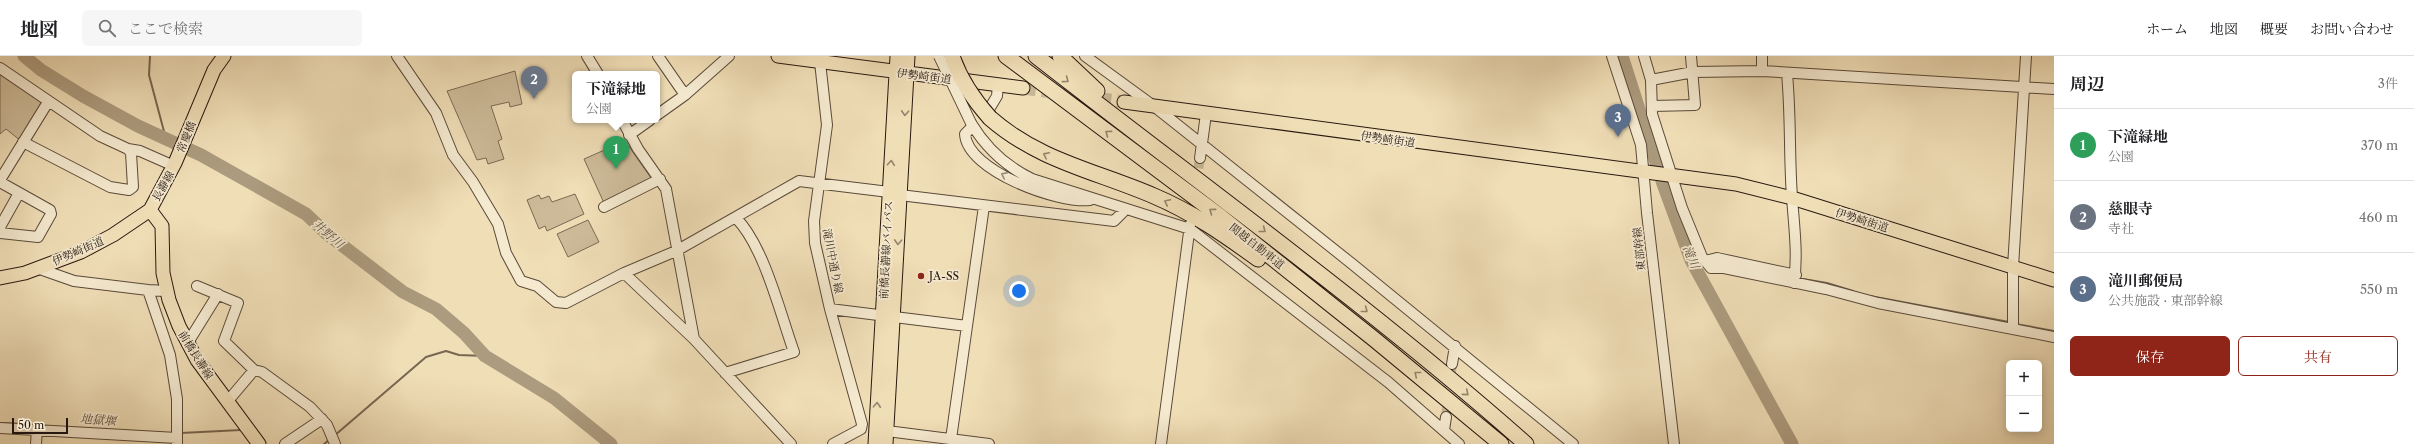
<!DOCTYPE html>
<html lang="ja">
<head>
<meta charset="utf-8">
<style>
  body { margin:0; font-family:"Libre Caslon Text","Noto Serif JP",serif; background:#f6f6f6; color:#202124 }
  .controls { position:absolute; right:12px; bottom:12px; display:grid; overflow:hidden; border-radius:6px; box-shadow:0 2px 10px #0003 }
  .controls button { width:36px; height:36px; display:grid; place-items:center; padding:0; border:0; border-bottom:1px solid #e0e0e0; background:#fff; color:#202124; font:20px sans-serif }
  .scale { position:absolute; left:12px; bottom:10px; width:56px; box-sizing:border-box; padding-left:4px; border:2px solid #28180f; border-top:0; font-size:11px; line-height:14px; white-space:nowrap; color:#28180f; -webkit-text-stroke:3px #f5ead0; paint-order:stroke }
  .you { position:absolute; left:1019px; top:235px; width:14px; height:14px; margin:-10px; border:3px solid #fff; border-radius:50%; background:#1a73e8; box-shadow:0 0 0 6px #1a73e833 }
  .badge { display:grid; place-items:center; width:26px; height:26px; border-radius:50%; background:#8f2418; color:#fff; font-size:13px; font-weight:700 }
  .pin { position:absolute; translate:-50% -33px; filter:drop-shadow(0 1px 2px #0008) }
  .pin::after { content:''; position:absolute; top:21px; width:14px; height:12px; background:inherit; clip-path:polygon(0 0,100% 0,50% 100%) }
  .popup { position:absolute; left:572px; top:15px; width:88px; height:52px; box-sizing:border-box; display:grid; place-content:center; border-radius:6px; background:#fff; filter:drop-shadow(0 1px 3px #0005); font-size:13px; white-space:nowrap; color:#757577 }
  .popup b { font-size:15px; color:#202124 }
  .popup::after { content:''; position:absolute; left:50%; top:100%; margin-left:-8px; border:8px solid transparent; border-top-color:#fff }
  .list { margin:0; padding:0; list-style:none }
  h2 { display:flex; justify-content:space-between; align-items:center; height:52px; margin:0; padding:0 16px; font-size:17px }
  h2 small { font-size:13px; font-weight:400; color:#757577 }
  .list li { display:grid; grid-template-columns:26px 1fr auto; gap:12px; align-items:center; box-sizing:border-box; height:72px; padding:0 16px; border-top:1px solid #e0e0e0 }
  .list b { display:block; font-size:15px; white-space:nowrap }
  .list p { margin:0; font-size:13px; white-space:nowrap; color:#757577 }
  .list em { font-size:13px; font-style:normal; color:#757577 }
  .actions { display:flex; gap:8px; padding:12px 16px }
  .actions a { flex:1; padding:9px 0; border:1px solid #8f2418; border-radius:6px; text-align:center; font-size:14px; color:#8f2418 }
  .actions .main { background:#8f2418; color:#fff }
  .icon { flex:none; width:22px; height:22px; fill:none; stroke:currentColor; stroke-width:2; stroke-linecap:round; stroke-linejoin:round }
  .map { position:relative; flex:none; width:2054px; height:388px; overflow:hidden }
  header { display:flex; align-items:center; gap:24px; box-sizing:border-box; height:56px; padding:0 20px; background:#fff; border-bottom:1px solid #e0e0e0 }
  header strong { font-size:19px }
  nav { display:flex; gap:22px; margin-inline-start:auto; font-size:14px }
  .search { width:280px; height:36px; background:#f6f6f6; display:flex; align-items:center; gap:10px; box-sizing:border-box; padding:0 14px; border-radius:6px; color:#757577; font-size:15px }
  main { display:flex }
  aside { flex:1; background:#fff }
  .map>svg:first-child { display:block }
</style>
</head>
<body>
<header>
<strong>地図</strong>
<div class="search"><svg class="icon" aria-label="search" viewBox="0 0 24 24"><circle cx="10" cy="10" r="6"/><path d="M15 15l6 6"/></svg>ここで検索</div>
<nav><a>ホーム</a><a>地図</a><a>概要</a><a>お問い合わせ</a></nav>
</header>
<main>
<div class="map">
<svg width="2054" height="388" viewBox="0 0 2054 388">
  <rect width="100%" height="100%" fill="#f0deb7"/>
  <filter id="stains"><feTurbulence type="fractalNoise" baseFrequency=".005" numOctaves="4"/><feColorMatrix values="0 0 0 0 .2 0 0 0 0 .09 0 0 0 0 .02 0 0 0 .5 -.17"/></filter>
  <radialGradient id="worn" r=".72"><stop offset=".6" stop-color="#630" stop-opacity="0"/><stop offset="1" stop-color="#630" stop-opacity=".3"/></radialGradient>
  <!-- green -->
  <path fill="#cebc9a" stroke="#7b6a54" d="M515 15 522 48 510 51 509 46 491 50 502 83 498 85 504 103 488 108 486 102 477 104 447 35Z
    M0 17 42 46 21 85 6 73 0 78Z
    M625 85 651 122 604 147 584 103Z
    M575 138 584 158 547 175 545 170 539 173 527 144 539 139 541 143 549 140 552 146Z
    M588 164 599 186 568 201 557 178Z"/>
  <g fill="none" stroke-linecap="round" stroke-linejoin="round">
    <!-- stream -->
    <path stroke="#776752" stroke-width="2" d="M150 0 149 19 166 83
      M1688 197 1699 201
      M1803 223 1827 227 1853 235
      M1870 240 2009 266
      M2016 268 2054 275
      M0 367 25 368
      M181 377 241 374
      M334 380 426 301 446 295 459 299 485 300
      M324 388 329 384"/>
    <!-- river -->
    <path stroke="#ac9b7e" stroke-width="13" d="M24 0 41 14 83 40 138 70 201 99 306 158 326 177 403 236 436 253 464 277 485 300 554 342 611 388
      M1622 0 1663 128 1691 204 1792 388"/>
    <!-- minor-tunnel -->
    <path stroke="#c8b695" stroke-width="10" stroke-dasharray="10 5" stroke-linecap="butt" d="M1196 127 1200 102
      M1446 361 1452 308"/>
    <!-- major-tunnel -->
    <path stroke="#c8b695" stroke-width="13" stroke-dasharray="13 6" stroke-linecap="butt" d="M1023 32 1124 46"/>
    <!-- minor casing -->
    <g stroke="#5a4a39" stroke-width="12">
      <path id="minor" d="M397 0 436 57 453 99 473 126 498 168 506 197 521 225 537 230 556 246 566 247 624 217 676 195 799 125 889 136
        M587 0 598 18
        M658 0 685 39
        M1085 0 1155 51 1351 207 1573 388
        M1612 0 1641 89 1647 157 1674 388
        M1644 0 1651 24 1652 58 1682 152 1702 201 1711 212H1724L1826 233 1878 247 2054 281
        M820 6 827 69 814 165 815 187 830 253 862 368 861 373 833 388
        M0 12 100 80 128 93 131 97 133 131 129 134 110 131 23 86
        M1762 15V0
        M1787 18C1791 59 1789 100 1792 141 1794 170 1798 198 1794 227
        M1651 24 1693 16 1762 15 2054 33
        M1652 50 1695 49 1691 0
        M988 55 997 40 998 29
        M657 59 685 39 729 0
        M622 64 638 93 666 133 694 283 791 388
        M971 67C986 92 1005 110 1032 123L1190 173 1388 326 1459 388
        M970 73 965 78C967 115 1059 148 1090 144
        M629 79 650 64
        M128 93 140 95 174 110
        M1200 102 1206 58
        M0 124 48 46
        M0 126 50 154 51 158 38 181 0 177
        M900 139 1114 165 1126 153
        M604 151 660 123
        M0 171 19 137
        M1705 205 1717 202 1796 219
        M37 212 74 225 148 234 170 299 177 343V382
        M624 217 694 283
        M197 230 238 247 224 285 254 314
        M148 234 167 235
        M830 253 967 270
        M2013 273V211L2026 0
        M187 288 218 238
        M1452 308 1455 290
        M725 317 794 296C780 257 764 190 736 162
        M227 346 254 314 262 316 310 351 327 369 335 388
        M0 372 177 382V388
        M1444 374 1446 361
        M887 375 989 388
        M951 383 984 150
        M36 388 37 373
        M285 388 322 363
        M1161 388 1190 169"/>
    </g>
    <!-- major casing -->
    <g stroke="#28180f" stroke-width="15">
      <path id="major" d="M778 0 1023 32
        M1124 46 1736 128 1792 142 2054 224
        M150 154 162 170 163 217 169 244 179 270 197 304 259 388
        M0 222 25 217 81 196 113 179 150 154 175 107 214 14 224 0
        M875 388 897 0
        M886 388 908 0"/>
    </g>
    <!-- highway casing -->
    <g stroke="#28180f" stroke-width="17">
      <path id="highway" d="M1006 0 1221 161 1374 283 1501 388
        M1036 0C1200 128 1370 250 1526 388
        M1060 0 1097 35
        M990 62C1039 105 1096 115 1154 140 1192 156 1225 179 1258 203"/>
    </g>
    <!-- minor -->
    <use href="#minor" stroke="#f5ead0" stroke-width="10"/>
    <!-- major -->
    <use href="#major" stroke="#f0deb7" stroke-width="13"/>
    <!-- highway -->
    <use href="#highway" stroke="#f0deb7" stroke-width="15"/>
    <!-- minor-bridge casing -->
    <g stroke="#5a4a39" stroke-width="12" stroke-linecap="butt">
      <path id="minor-bridge" d="M939 0 971 67"/>
    </g>
    <!-- highway-bridge casing -->
    <g stroke="#28180f" stroke-width="17" stroke-linecap="butt">
      <path id="highway-bridge" d="M952 0C960 24 974 44 990 62"/>
    </g>
    <!-- minor-bridge -->
    <use href="#minor-bridge" stroke="#f5ead0" stroke-width="10"/>
    <!-- highway-bridge -->
    <use href="#highway-bridge" stroke="#f0deb7" stroke-width="15"/>
  </g>
  <!-- one-way arrows -->
  <defs><path id="oneway-chevron" d="M-2-3.5L2.5 0L-2 3.5" fill="none" stroke-width="1.6" stroke-linecap="round" stroke-linejoin="round"/></defs>
  <g stroke="#96856b">
    <use href="#oneway-chevron" transform="translate(1066 24) rotate(37)"/>
    <use href="#oneway-chevron" transform="translate(905 57) rotate(93)"/>
    <use href="#oneway-chevron" transform="translate(1108 77) rotate(-143)"/>
    <use href="#oneway-chevron" transform="translate(1046 99) rotate(-154)"/>
    <use href="#oneway-chevron" transform="translate(891 107) rotate(-85)"/>
    <use href="#oneway-chevron" transform="translate(1167 146) rotate(-155)"/>
    <use href="#oneway-chevron" transform="translate(1212 155) rotate(-143)"/>
    <use href="#oneway-chevron" transform="translate(1263 174) rotate(38)"/>
    <use href="#oneway-chevron" transform="translate(898 186) rotate(93)"/>
    <use href="#oneway-chevron" transform="translate(1365 254) rotate(38)"/>
    <use href="#oneway-chevron" transform="translate(1417 318) rotate(-141)"/>
    <use href="#oneway-chevron" transform="translate(1466 337) rotate(40)"/>
    <use href="#oneway-chevron" transform="translate(877 349) rotate(-87)"/>
  </g>
  <use stroke="#998c79" href="#oneway-chevron" transform="translate(1004 119) rotate(-154)"/>
  <!-- markers -->
  <circle fill="#8f2418" stroke="#f5ead0" stroke-width="1.5" cx="921" cy="220" r="4"/>
  <g text-anchor="middle" stroke-width="3.5" stroke-linejoin="round" paint-order="stroke">
    <!-- street labels -->
    <g font-size="11" fill="#28180f" stroke="#f5ead0">
      <text transform="translate(924 20) rotate(7)" y="4">伊勢崎街道</text>
      <text transform="translate(186 81) rotate(-68)" y="4">常慶橋</text>
      <text transform="translate(1388 83) rotate(8)" y="4">伊勢崎街道</text>
      <text transform="translate(163 130) rotate(-61)" y="4">長瀞線</text>
      <text transform="translate(1862 164) rotate(17)" y="4">伊勢崎街道</text>
      <text transform="translate(1257 190) rotate(38)" y="4">関越自動車道</text>
      <text transform="translate(1639 193) rotate(-96)" y="4">東部幹線</text>
      <text transform="translate(886 194) rotate(-87)" y="4">前橋長瀞線バイパス</text>
      <text transform="translate(78 195) rotate(-24)" y="4">伊勢崎街道</text>
      <text transform="translate(833 205) rotate(79)" y="4">滝川中通り線</text>
      <text transform="translate(196 299) rotate(58)" y="4">前橋長瀞線</text>
    </g>
    <!-- poi labels -->
    <g font-size="11" fill="#28180f" stroke="#f5ead0" text-anchor="start">
      <text x="929" y="224">JA-SS</text>
    </g>
    <!-- water labels -->
    <g font-size="12" font-style="italic" fill="#5d4c3b" stroke="#f5ead0">
      <text transform="translate(328 178) rotate(40)" y="4">井野川</text>
      <text transform="translate(1691 201) rotate(67)" y="4">滝川</text>
      <text transform="translate(98 364) rotate(4)" y="4">地獄堰</text>
    </g>
  </g>
  <rect width="100%" height="100%" filter="url(#stains)"/>
  <rect width="100%" height="100%" fill="url(#worn)"/>
</svg>
<div class="controls">
<button>+</button>
<button>−</button>
</div>
<div class="scale">50 m</div>
<div class="you"></div>
<div class="pin badge" style="left:616px;top:113px;background:#2e9e5b">1</div>
<div class="popup"><b>下滝緑地</b>公園</div>
<div class="pin badge" style="left:534px;top:43px;background:#6b7280">2</div>
<div class="pin badge" style="left:1618px;top:81px;background:#5c6f8a">3</div>
</div>
<aside>
<h2>周辺<small>3件</small></h2>
<ul class="list">
<li><span class="badge" style="background:#2e9e5b">1</span><div><b>下滝緑地</b><p>公園</p></div><em>370 m</em></li>
<li><span class="badge" style="background:#6b7280">2</span><div><b>慈眼寺</b><p>寺社</p></div><em>460 m</em></li>
<li><span class="badge" style="background:#5c6f8a">3</span><div><b>滝川郵便局</b><p>公共施設 · 東部幹線</p></div><em>550 m</em></li>
</ul>
<div class="actions"><a class="main">保存</a><a>共有</a></div>
</aside>
</main>
</body>
</html>
